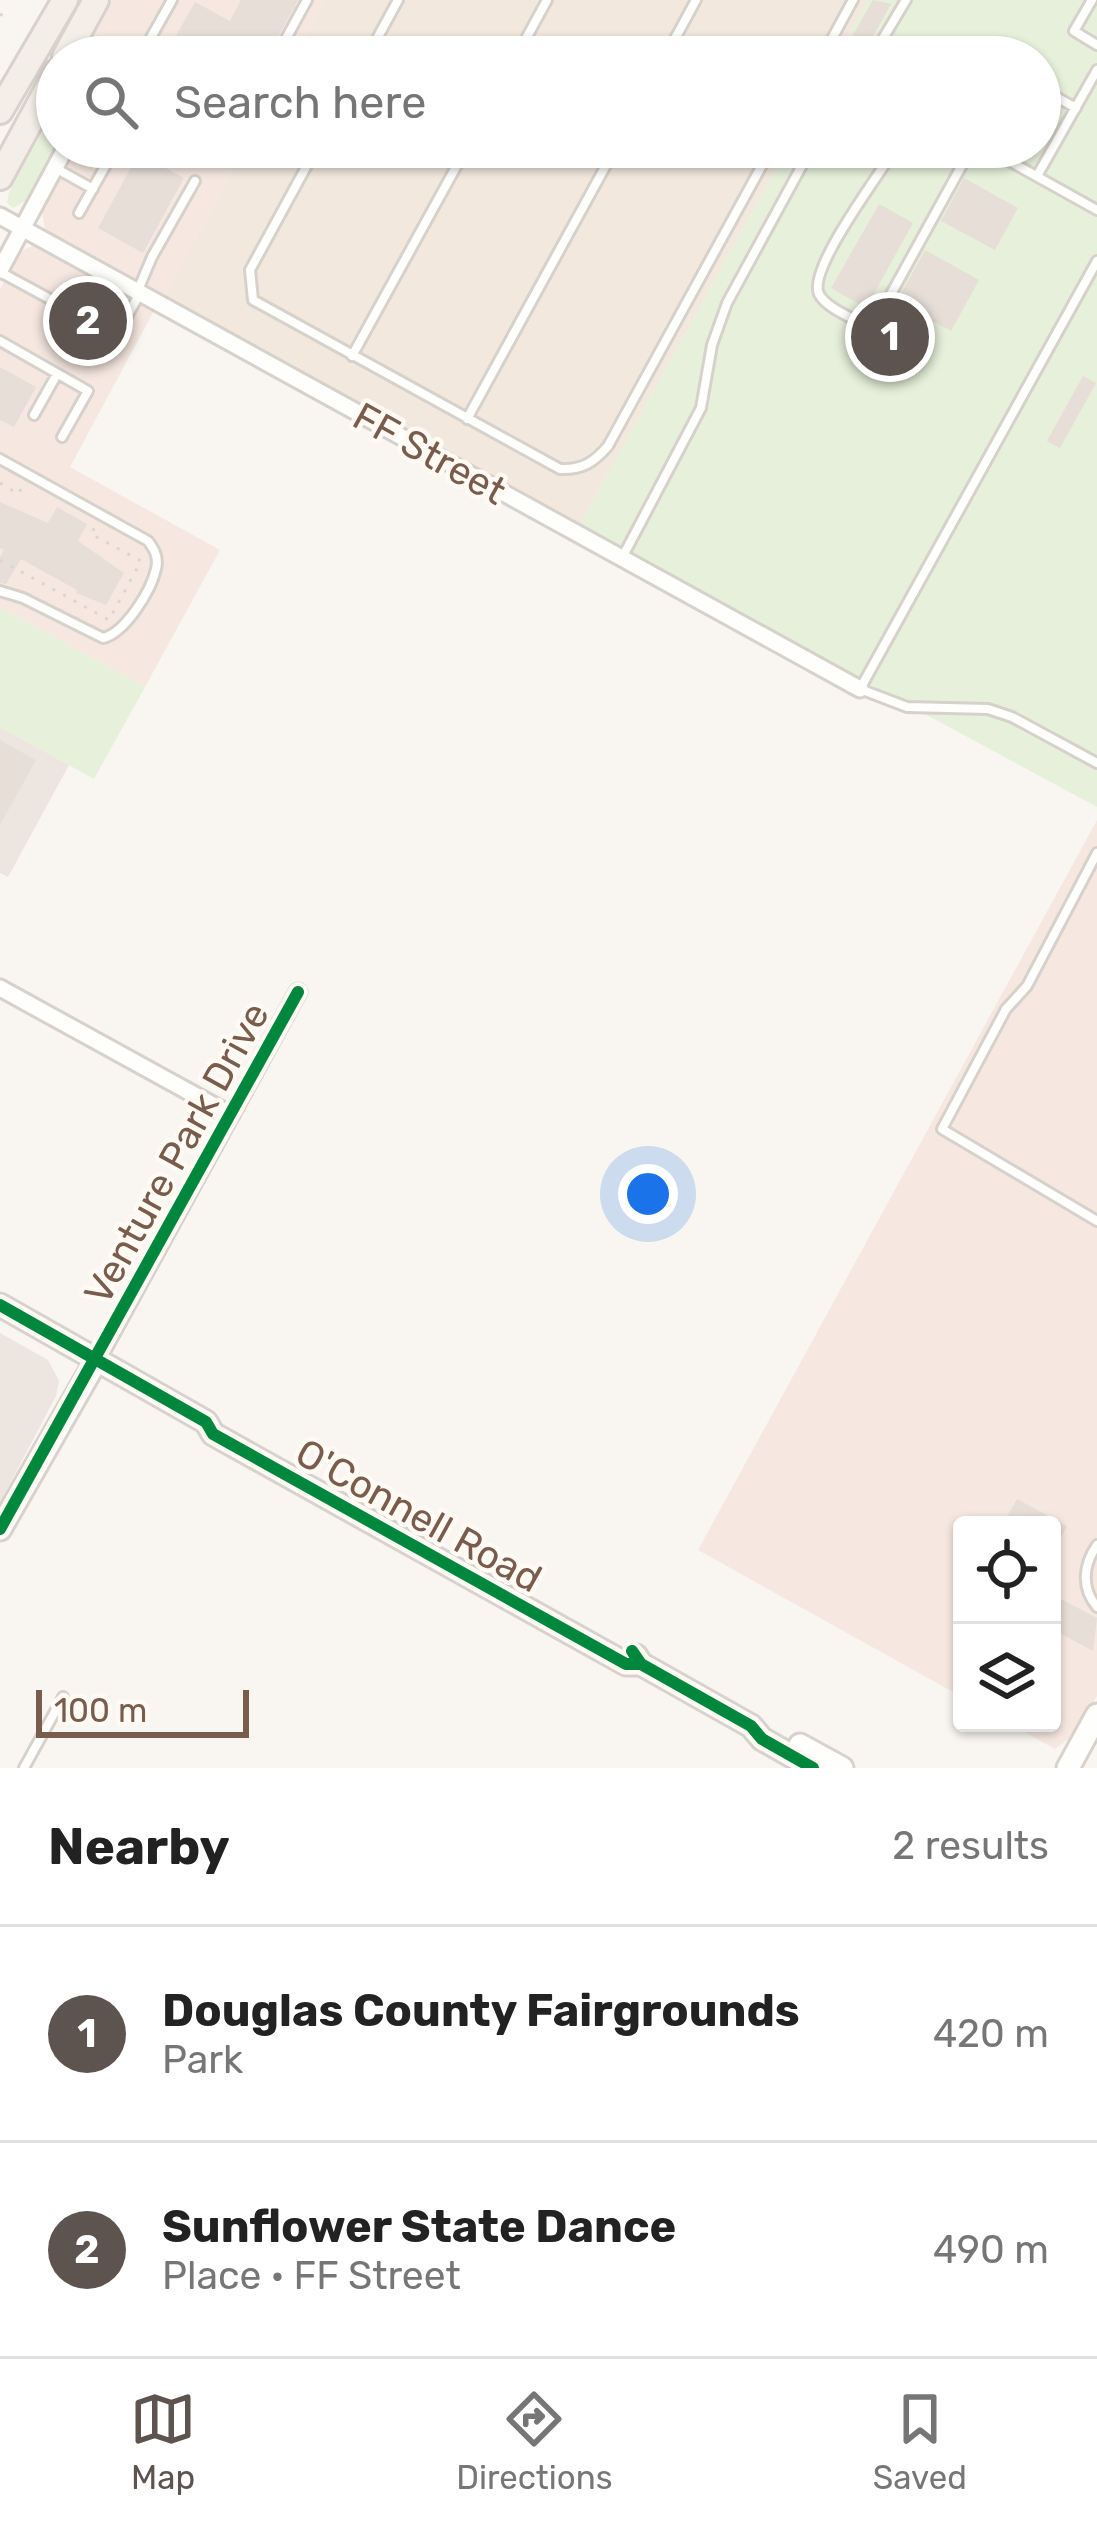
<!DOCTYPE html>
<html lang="en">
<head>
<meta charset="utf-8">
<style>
  body { margin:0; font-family:Rubik,sans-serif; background:#f6f6f6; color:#222 }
  .controls { position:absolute; right:36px; bottom:36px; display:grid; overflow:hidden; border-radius:12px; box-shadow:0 3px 9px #0004 }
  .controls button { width:108px; height:108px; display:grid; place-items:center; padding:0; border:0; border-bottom:3px solid #e0e0e0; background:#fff; color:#222; font:60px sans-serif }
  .scale { position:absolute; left:36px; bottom:30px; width:213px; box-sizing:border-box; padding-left:12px; border:6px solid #7a5c4d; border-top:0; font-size:33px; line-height:42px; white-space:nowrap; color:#7a5c4d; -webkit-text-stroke:9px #fffaf3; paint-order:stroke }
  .you { position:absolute; left:648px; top:1194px; width:42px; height:42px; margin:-30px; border:9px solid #fff; border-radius:50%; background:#1a73e8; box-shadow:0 0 0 18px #1a73e833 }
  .badge { display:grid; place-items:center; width:78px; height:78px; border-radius:50%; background:#5d544f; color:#fff; font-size:39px; font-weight:700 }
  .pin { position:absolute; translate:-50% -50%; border:6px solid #fff; box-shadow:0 3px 12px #0006 }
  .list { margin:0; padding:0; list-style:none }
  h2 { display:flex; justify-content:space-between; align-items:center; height:156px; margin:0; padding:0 48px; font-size:51px }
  h2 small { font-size:39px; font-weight:400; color:#767676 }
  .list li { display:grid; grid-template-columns:78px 1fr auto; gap:36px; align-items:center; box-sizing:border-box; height:216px; padding:0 48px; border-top:3px solid #e0e0e0 }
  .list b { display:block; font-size:45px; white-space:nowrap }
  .list p { margin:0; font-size:39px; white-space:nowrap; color:#767676 }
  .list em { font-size:39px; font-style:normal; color:#767676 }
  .icon { flex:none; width:66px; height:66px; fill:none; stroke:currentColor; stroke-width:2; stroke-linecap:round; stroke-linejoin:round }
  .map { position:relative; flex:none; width:1097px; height:1768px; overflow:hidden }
  .search { position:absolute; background:#fff; box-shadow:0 3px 9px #0004; left:36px; right:36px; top:36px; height:132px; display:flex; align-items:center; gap:30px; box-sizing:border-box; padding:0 42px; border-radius:66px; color:#767676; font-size:45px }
  .sheet { height:588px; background:#fff }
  nav { display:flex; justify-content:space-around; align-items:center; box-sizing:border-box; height:168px; border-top:3px solid #e0e0e0; background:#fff; font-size:33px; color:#767676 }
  nav a { display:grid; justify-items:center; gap:6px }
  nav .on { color:#5d544f }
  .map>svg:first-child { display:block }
</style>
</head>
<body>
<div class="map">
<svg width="1097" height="1768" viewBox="0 0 1097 1768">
  <rect width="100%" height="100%" fill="#f9f5f0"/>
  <!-- residential -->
  <path fill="#f2e8de" d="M325 0H868L837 57H294Z
    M245 147H788L579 527 164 296Z"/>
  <!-- commercial -->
  <path fill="#f6e8e1" d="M112 0H325L294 57H82Z
    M77 147H245L164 296 45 230 42 211Z
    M35 245 155 309 70 467 220 550 145 687 0 607V289L21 251Z
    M1097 820V1696L1075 1734 1055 1749 1008 1723H1052V1525H962V1697L698 1550Z"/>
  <!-- industrial -->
  <path fill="#ede5e0" d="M0 727 69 765 8 877 0 873Z
    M0 1333 48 1360 59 1381 56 1396 0 1502Z"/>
  <!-- green -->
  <path fill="#e7f0db" d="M868 0H1097V807L579 527 788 147H1040V57H837Z
    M57 104V144L27 200 13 208 7 203 9 192Z
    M0 607 145 687 94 779 0 727Z"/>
  <!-- building -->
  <path fill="#e6ded7" d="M241 0H298L267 57H164L195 2 230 21Z
    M873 0 891 4 862 56 846 47Z
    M139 153 184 178 143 253 98 228Z
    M964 178 1018 208 995 250 941 221Z
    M879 204 913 223 866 308 831 288Z
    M925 250 979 280 951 331 897 301Z
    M75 293 117 317 101 348 58 324Z
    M0 367 36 387 14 427 0 420Z
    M1083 376 1096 383 1060 448 1047 441Z
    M0 502 48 523 57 507 87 524 78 541 124 573 106 605 76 593 77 590 21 559 6 584 0 583V557L4 550 0 548Z
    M0 740 36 760 0 825Z
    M1017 1499 1067 1526 1052 1554V1525H1002Z
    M1059 1598 1097 1618 1093 1651 1052 1629V1610Z"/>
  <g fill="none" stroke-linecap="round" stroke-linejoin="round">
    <!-- lane casing -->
    <g stroke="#d7d1cb" stroke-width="14">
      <path id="lane" d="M1092 0 1074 31 1097 45
        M140 57 172 0
        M276 57 307 0
        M367 57 398 0
        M516 57 547 0
        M665 57 696 0
        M822 57 853 0
        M872 57 906 0
        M1040 88 1076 108
        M180 147 206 156 223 147
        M317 147 250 270 253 300 560 469C583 470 594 462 608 446L772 147
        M896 147C881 173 807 269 819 294 826 308 853 318 866 326L875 322 885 305 972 147
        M984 147 1097 210
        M57 169 93 189
        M1037 176 1097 70
        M79 213 116 147
        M1097 261 860 689 907 707 988 709 1012 717 1097 763
        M0 272 61 305
        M138 290 152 257 195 181
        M0 341 88 391 62 437
        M109 349 140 293
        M352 356 467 147
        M34 415 57 374
        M467 419 616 147
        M0 459 148 541C154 549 159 557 156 569 151 591 125 633 103 638L23 598 0 591
        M622 558 701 408 712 345 727 303 812 147
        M1097 853 1027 986 1006 1009 942 1129 1097 1221
        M1097 1545C1083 1565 1081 1588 1097 1607
        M24 1768 63 1697"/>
    </g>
    <!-- street casing -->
    <g stroke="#d7d1cb" stroke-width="21">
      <path id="street" d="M0 216 860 689
        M0 270 66 147
        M0 988 231 1115
        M96 1361 298 992"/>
    </g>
    <!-- secondary casing -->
    <g stroke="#d9d2cb" stroke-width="27">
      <path id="secondary" d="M0 1305 206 1422 213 1434 626 1664H641
        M0 1529 96 1361
        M636 1656 641 1664 751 1726 762 1739 813 1768
        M800 1745 842 1768
        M1068 1768 1097 1715"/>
    </g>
    <!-- primary casing -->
    <g stroke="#dad1cc" stroke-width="30">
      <path id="primary" d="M65 57 96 0
        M0 111 65 0
        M0 177 57 72"/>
    </g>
    <!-- path -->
    <path stroke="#dcd5d0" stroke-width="3" stroke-dasharray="3 9" stroke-linecap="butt" d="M0 14 7 18
      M0 483 18 494 24 484
      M0 560 109 620 141 561 91 534 95 527"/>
    <!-- lane -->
    <use href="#lane" stroke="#fefefd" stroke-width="8"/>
    <!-- street -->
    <use href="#street" stroke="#fefefd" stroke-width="15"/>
    <!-- secondary -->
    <use href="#secondary" stroke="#fefefd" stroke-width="21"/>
    <!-- primary -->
    <use href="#primary" stroke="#f3eee8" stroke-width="24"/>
    <!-- cycleway casing -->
    <g stroke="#fffaf3" stroke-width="20">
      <path id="cycleway" d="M0 1305 206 1422 213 1434 626 1664H641
        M0 1529 298 992
        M632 1651 641 1664 751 1726 762 1739 813 1768"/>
    </g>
    <!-- cycleway -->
    <use href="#cycleway" stroke="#00873e" stroke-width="12"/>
  </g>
  <g text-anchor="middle" stroke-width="9" stroke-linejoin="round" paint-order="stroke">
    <!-- street labels -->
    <g font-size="39" fill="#7a5c4d" stroke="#fffaf3">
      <text transform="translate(430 453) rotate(29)" y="14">FF Street</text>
      <text transform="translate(176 1153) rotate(-61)" y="14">Venture Park Drive</text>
      <text transform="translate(419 1515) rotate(29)" y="14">O'Connell Road</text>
    </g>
  </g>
</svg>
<div class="controls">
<button><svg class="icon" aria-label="locate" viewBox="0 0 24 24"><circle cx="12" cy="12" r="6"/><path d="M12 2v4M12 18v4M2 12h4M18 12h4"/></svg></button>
<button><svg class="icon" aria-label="layers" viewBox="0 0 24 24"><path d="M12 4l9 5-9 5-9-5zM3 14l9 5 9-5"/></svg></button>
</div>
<div class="scale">100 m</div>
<div class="you"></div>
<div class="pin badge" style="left:890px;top:337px">1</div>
<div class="pin badge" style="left:88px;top:321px">2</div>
<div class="search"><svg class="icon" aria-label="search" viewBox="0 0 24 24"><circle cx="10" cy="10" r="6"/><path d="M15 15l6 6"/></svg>Search here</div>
</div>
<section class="sheet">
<h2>Nearby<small>2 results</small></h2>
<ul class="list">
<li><span class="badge">1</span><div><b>Douglas County Fairgrounds</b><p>Park</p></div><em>420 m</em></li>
<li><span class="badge">2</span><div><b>Sunflower State Dance</b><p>Place · FF Street</p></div><em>490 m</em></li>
</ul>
</section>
<nav>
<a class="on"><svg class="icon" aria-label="map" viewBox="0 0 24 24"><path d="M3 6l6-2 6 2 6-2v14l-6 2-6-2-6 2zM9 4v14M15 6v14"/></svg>Map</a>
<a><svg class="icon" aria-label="directions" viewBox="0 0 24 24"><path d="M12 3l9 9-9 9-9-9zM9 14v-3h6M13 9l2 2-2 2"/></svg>Directions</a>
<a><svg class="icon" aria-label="saved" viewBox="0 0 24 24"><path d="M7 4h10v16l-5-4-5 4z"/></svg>Saved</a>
</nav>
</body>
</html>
